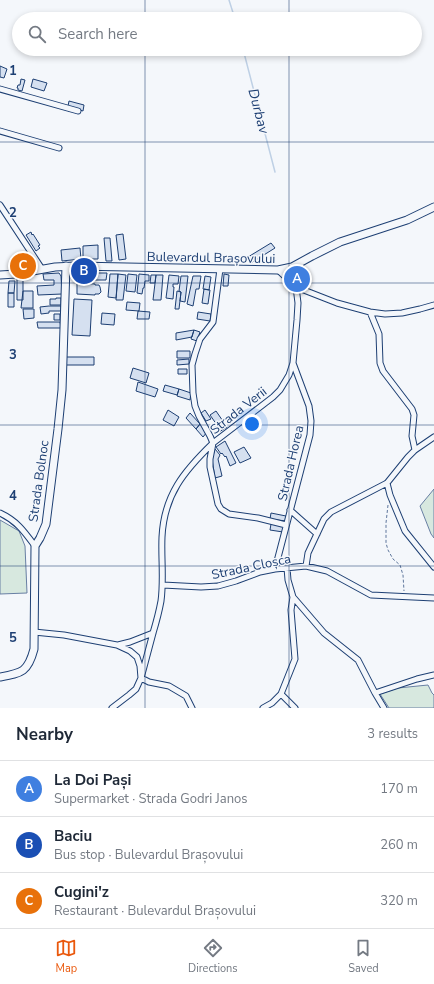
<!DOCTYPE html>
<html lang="en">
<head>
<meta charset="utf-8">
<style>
  body { margin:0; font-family:"Nunito Sans",sans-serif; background:#f2f2f3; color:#1f2937 }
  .you { position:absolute; left:252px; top:424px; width:14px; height:14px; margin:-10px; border:3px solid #fff; border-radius:50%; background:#1a73e8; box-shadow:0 0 0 6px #1a73e833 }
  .badge { display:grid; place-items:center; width:26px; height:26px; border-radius:50%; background:#ea580c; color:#fff; font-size:13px; font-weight:700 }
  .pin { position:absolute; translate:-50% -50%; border:2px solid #fff; box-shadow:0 1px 4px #0006 }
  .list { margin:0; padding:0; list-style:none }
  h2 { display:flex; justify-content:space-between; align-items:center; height:52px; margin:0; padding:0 16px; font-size:17px }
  h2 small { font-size:13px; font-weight:400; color:#747a83 }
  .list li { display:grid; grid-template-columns:26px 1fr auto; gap:12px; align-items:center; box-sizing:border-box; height:56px; padding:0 16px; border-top:1px solid #e0e1e3 }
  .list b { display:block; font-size:15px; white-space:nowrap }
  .list p { margin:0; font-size:13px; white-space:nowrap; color:#747a83 }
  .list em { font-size:13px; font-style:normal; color:#747a83 }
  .icon { flex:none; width:22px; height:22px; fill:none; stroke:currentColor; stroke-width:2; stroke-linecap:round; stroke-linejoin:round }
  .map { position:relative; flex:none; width:434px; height:708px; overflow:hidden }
  .search { position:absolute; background:#fff; box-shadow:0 2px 6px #0003; left:12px; right:12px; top:12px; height:44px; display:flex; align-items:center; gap:10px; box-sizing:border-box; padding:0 14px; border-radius:22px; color:#747a83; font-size:15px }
  .sheet { height:220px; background:#fff }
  nav { display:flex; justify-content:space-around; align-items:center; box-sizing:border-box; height:56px; border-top:1px solid #e0e1e3; background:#fff; font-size:11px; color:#747a83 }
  nav a { display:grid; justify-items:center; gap:2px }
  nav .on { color:#ea580c }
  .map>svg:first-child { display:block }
</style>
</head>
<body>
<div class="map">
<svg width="434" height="708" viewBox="0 0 434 708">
  <rect width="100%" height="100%" fill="#f4f7fb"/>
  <!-- green -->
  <path fill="#d7e8df" stroke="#687fa3" d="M434 489V538L431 534 420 506Z
    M0 520 19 531 25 546 27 593 0 594Z
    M428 685 432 693 434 695V708H389L380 694 398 688Z"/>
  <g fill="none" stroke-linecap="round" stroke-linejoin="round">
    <!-- stream -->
    <path stroke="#bed0e5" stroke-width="1.5" d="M229 0 235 19
      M243 49 275 172"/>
  </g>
  <!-- building -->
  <path fill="#d5e0f0" stroke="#1d3f73" d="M0 66 7 69 4 78 0 77Z
    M21 79 25 80 22 91 18 90V88H17L18 85H20Z
    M33 79 47 83 44 91 31 87Z
    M69 101 84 105 83 111 68 106Z
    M31 232 32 235 33 234 40 245 38 246 40 248 36 251 26 235Z
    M123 234 126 259 119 260 116 235Z
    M104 238H110L112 261H106Z
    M271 243 275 248 251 263 248 257Z
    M98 245V259H83V246Z
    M80 248 81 259 62 261 61 250Z
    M21 256H30V267L15 269V262H19V260H21Z
    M59 273 61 276 62 294 38 295 37 286 54 285V280H44L43 274Z
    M93 273H107L106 280H93Z
    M110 274H118L116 298 108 297Z
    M118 274 126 275 123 300H116Z
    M128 274 137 275 135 292 126 291Z
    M139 274 149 275V281H145L144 288H143L142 294 137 293Z
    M224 274 229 275 228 286H223Z
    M151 275H156L155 283H150Z
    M156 275H163L161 300H153Z
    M169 275 179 276 178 284H173V287H174L173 299 166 298Z
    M181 276H188L185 302 180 301 181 292 179 291Z
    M193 276H201L199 289H196L193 306 187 304Z
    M205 276 211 277 209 290 203 289Z
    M17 279H23V300H17Z
    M9 281H15L14 293H8Z
    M77 283 95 284V285H99L100 287 101 292 99 294H95V295L77 294Z
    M204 289 210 290 208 304 202 303Z
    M23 291H33V308H21Z
    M177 291 181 292 179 309H175Z
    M8 293H14V307H8Z
    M56 298H61V305H50V299H56Z
    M74 299 92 300 90 336 72 335Z
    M127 302 140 303 139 311 126 310Z
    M49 306H61V311H49V313L41 314 40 307Z
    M23 309H34V318L24 319Z
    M138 311 150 312 149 319H137Z
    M198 312 211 314 210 321 197 319Z
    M102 313 115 314 114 325 101 324Z
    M54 314H60V320H54Z
    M37 322H60L61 328H38Z
    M194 330 200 332 197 341 191 339Z
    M194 330 192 337 176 340V333Z
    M177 351H190V358H177Z
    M66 357H94V365H66Z
    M189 359V364L177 365V360Z
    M133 368 149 373 146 383 130 378Z
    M178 369H187V374H178Z
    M138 382 158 389 155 397 136 391Z
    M165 385 179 389 177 395 163 391Z
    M179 389 191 393 190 400 177 396Z
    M168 410 179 417 174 426 163 420Z
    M205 410 211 419 206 421 201 413Z
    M216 411 227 427 219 432 215 426 217 425 210 415Z
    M190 413 200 424 196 429 186 418Z
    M200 424 207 432 203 437 196 429Z
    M225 441 236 463 230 466 226 456 225 457 222 453 221 454 216 447Z
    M244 447 251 458 240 463 234 452Z
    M215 449 220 455 218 459 222 476 215 478 212 459Z
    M271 513 286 516V521L270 519Z
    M271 524 284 526 283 532 270 530Z"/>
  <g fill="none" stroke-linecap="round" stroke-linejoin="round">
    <!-- minor casing -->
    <g stroke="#1d3f73" stroke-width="7">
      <path id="minor" d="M0 89 78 111
        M0 131 59 148
        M0 205 42 269
        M220 269 213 322 200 339 195 354 192 365 193 393 195 406 199 416 210 436 213 443 210 459V467L218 504 221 509 229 514 258 518 286 525
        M278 270 296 287 337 303 370 312 385 314 402 313 420 309 434 305
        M370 312 379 334 380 363 383 371 412 409 414 415 412 436 415 450
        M387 483 390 495 405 531 434 567
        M290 510 317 534
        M0 513C17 521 24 531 35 546
        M306 566 308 553 324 519 331 512 387 483 408 457 415 450 434 437
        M287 568 288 580 293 597 324 633 358 660 375 693 384 708
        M275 569 310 435 311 421 309 406 293 363
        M163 585 201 587 218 586 236 581 260 572 275 569 306 566 327 571 371 595 434 598
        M34 632 64 635 117 645 130 651 137 657 140 666 141 678 149 682 169 686 186 696 192 708
        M118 645 130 642 153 633
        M375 693 417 679 434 675
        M281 694 295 708
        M112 708 129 695 136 689 141 678C145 663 149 648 153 633 156 623 159 612 161 601 164 579 161 558 162 537 164 495 184 471 213 443L273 397 280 390 289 375 293 363 297 320 298 303 296 287
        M263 708 272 703 281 694 295 659 291 610 293 597"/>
    </g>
    <!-- tertiary casing -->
    <g stroke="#1d3f73" stroke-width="9">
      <path id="tertiary" d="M0 677C22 673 28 672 34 649L35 546 40 538 46 524 58 429 62 390 66 266"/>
    </g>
    <!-- secondary casing -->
    <g stroke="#1d3f73" stroke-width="9">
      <path id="secondary" d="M0 275 16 274 55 267 75 266 278 270 292 267 312 256 340 242 407 220 434 207"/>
    </g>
    <!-- path -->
    <path stroke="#5e769c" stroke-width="1" stroke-dasharray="3 2" stroke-linecap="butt" d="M388 505 386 523V543L388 550 393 559 400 565 403 575 404 591"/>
    <!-- minor -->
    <use href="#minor" stroke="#f4f7fb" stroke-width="5"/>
    <!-- tertiary -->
    <use href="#tertiary" stroke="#f4f7fb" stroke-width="7"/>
    <!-- secondary -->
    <use href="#secondary" stroke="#f4f7fb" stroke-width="7"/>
  </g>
  <!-- grid -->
  <path fill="none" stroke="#1d3f73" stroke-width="1" stroke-opacity="0.55" d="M145 0V19M289 0V19M145 49V708M289 49V708M0 142H434M0 283H434M0 425H434M0 566H434"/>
  <g text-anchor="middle" stroke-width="3" stroke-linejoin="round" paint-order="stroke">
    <!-- street labels -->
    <g font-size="13" fill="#1d3f73" stroke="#f4f7fb">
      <text transform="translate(211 257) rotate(1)" y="5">Bulevardul Brașovului</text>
      <text transform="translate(238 410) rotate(-38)" y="5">Strada Verii</text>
      <text transform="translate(290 463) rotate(-77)" y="5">Strada Horea</text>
      <text transform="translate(38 481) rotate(-82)" y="5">Strada Bolnoc</text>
      <text transform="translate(251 566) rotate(-12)" y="5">Strada Cloșca</text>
    </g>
    <!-- water labels -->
    <g font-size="14" font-style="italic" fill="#1d3f73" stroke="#f4f7fb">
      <text transform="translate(259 111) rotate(75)" y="5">Durbav</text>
    </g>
  </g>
  <g font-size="13" text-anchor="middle" font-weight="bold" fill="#1d3f73" stroke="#f4f7fb" stroke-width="3" stroke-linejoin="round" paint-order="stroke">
    <text x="13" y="75">1</text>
    <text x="13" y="217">2</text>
    <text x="13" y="359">3</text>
    <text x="13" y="500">4</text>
    <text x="13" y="642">5</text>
  </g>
</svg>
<div class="you"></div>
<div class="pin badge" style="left:297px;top:279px;background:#3f7fe0">A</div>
<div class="pin badge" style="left:84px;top:271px;background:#1a4fb4">B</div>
<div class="pin badge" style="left:23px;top:266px;background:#e8710a">C</div>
<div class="search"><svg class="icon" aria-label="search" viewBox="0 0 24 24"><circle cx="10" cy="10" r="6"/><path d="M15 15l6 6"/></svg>Search here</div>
</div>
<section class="sheet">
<h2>Nearby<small>3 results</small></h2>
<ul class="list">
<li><span class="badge" style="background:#3f7fe0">A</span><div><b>La Doi Pași</b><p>Supermarket · Strada Godri Janos</p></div><em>170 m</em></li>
<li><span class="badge" style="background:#1a4fb4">B</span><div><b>Baciu</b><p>Bus stop · Bulevardul Brașovului</p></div><em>260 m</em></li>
<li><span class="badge" style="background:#e8710a">C</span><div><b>Cugini'z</b><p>Restaurant · Bulevardul Brașovului</p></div><em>320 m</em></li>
</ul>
</section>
<nav>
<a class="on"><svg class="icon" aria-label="map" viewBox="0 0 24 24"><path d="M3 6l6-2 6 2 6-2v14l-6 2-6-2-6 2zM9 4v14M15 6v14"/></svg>Map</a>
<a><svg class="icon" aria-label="directions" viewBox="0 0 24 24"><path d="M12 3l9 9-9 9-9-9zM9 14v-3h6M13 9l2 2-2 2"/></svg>Directions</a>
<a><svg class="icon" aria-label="saved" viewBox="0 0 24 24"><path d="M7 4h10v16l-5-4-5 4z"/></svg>Saved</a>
</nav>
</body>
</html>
